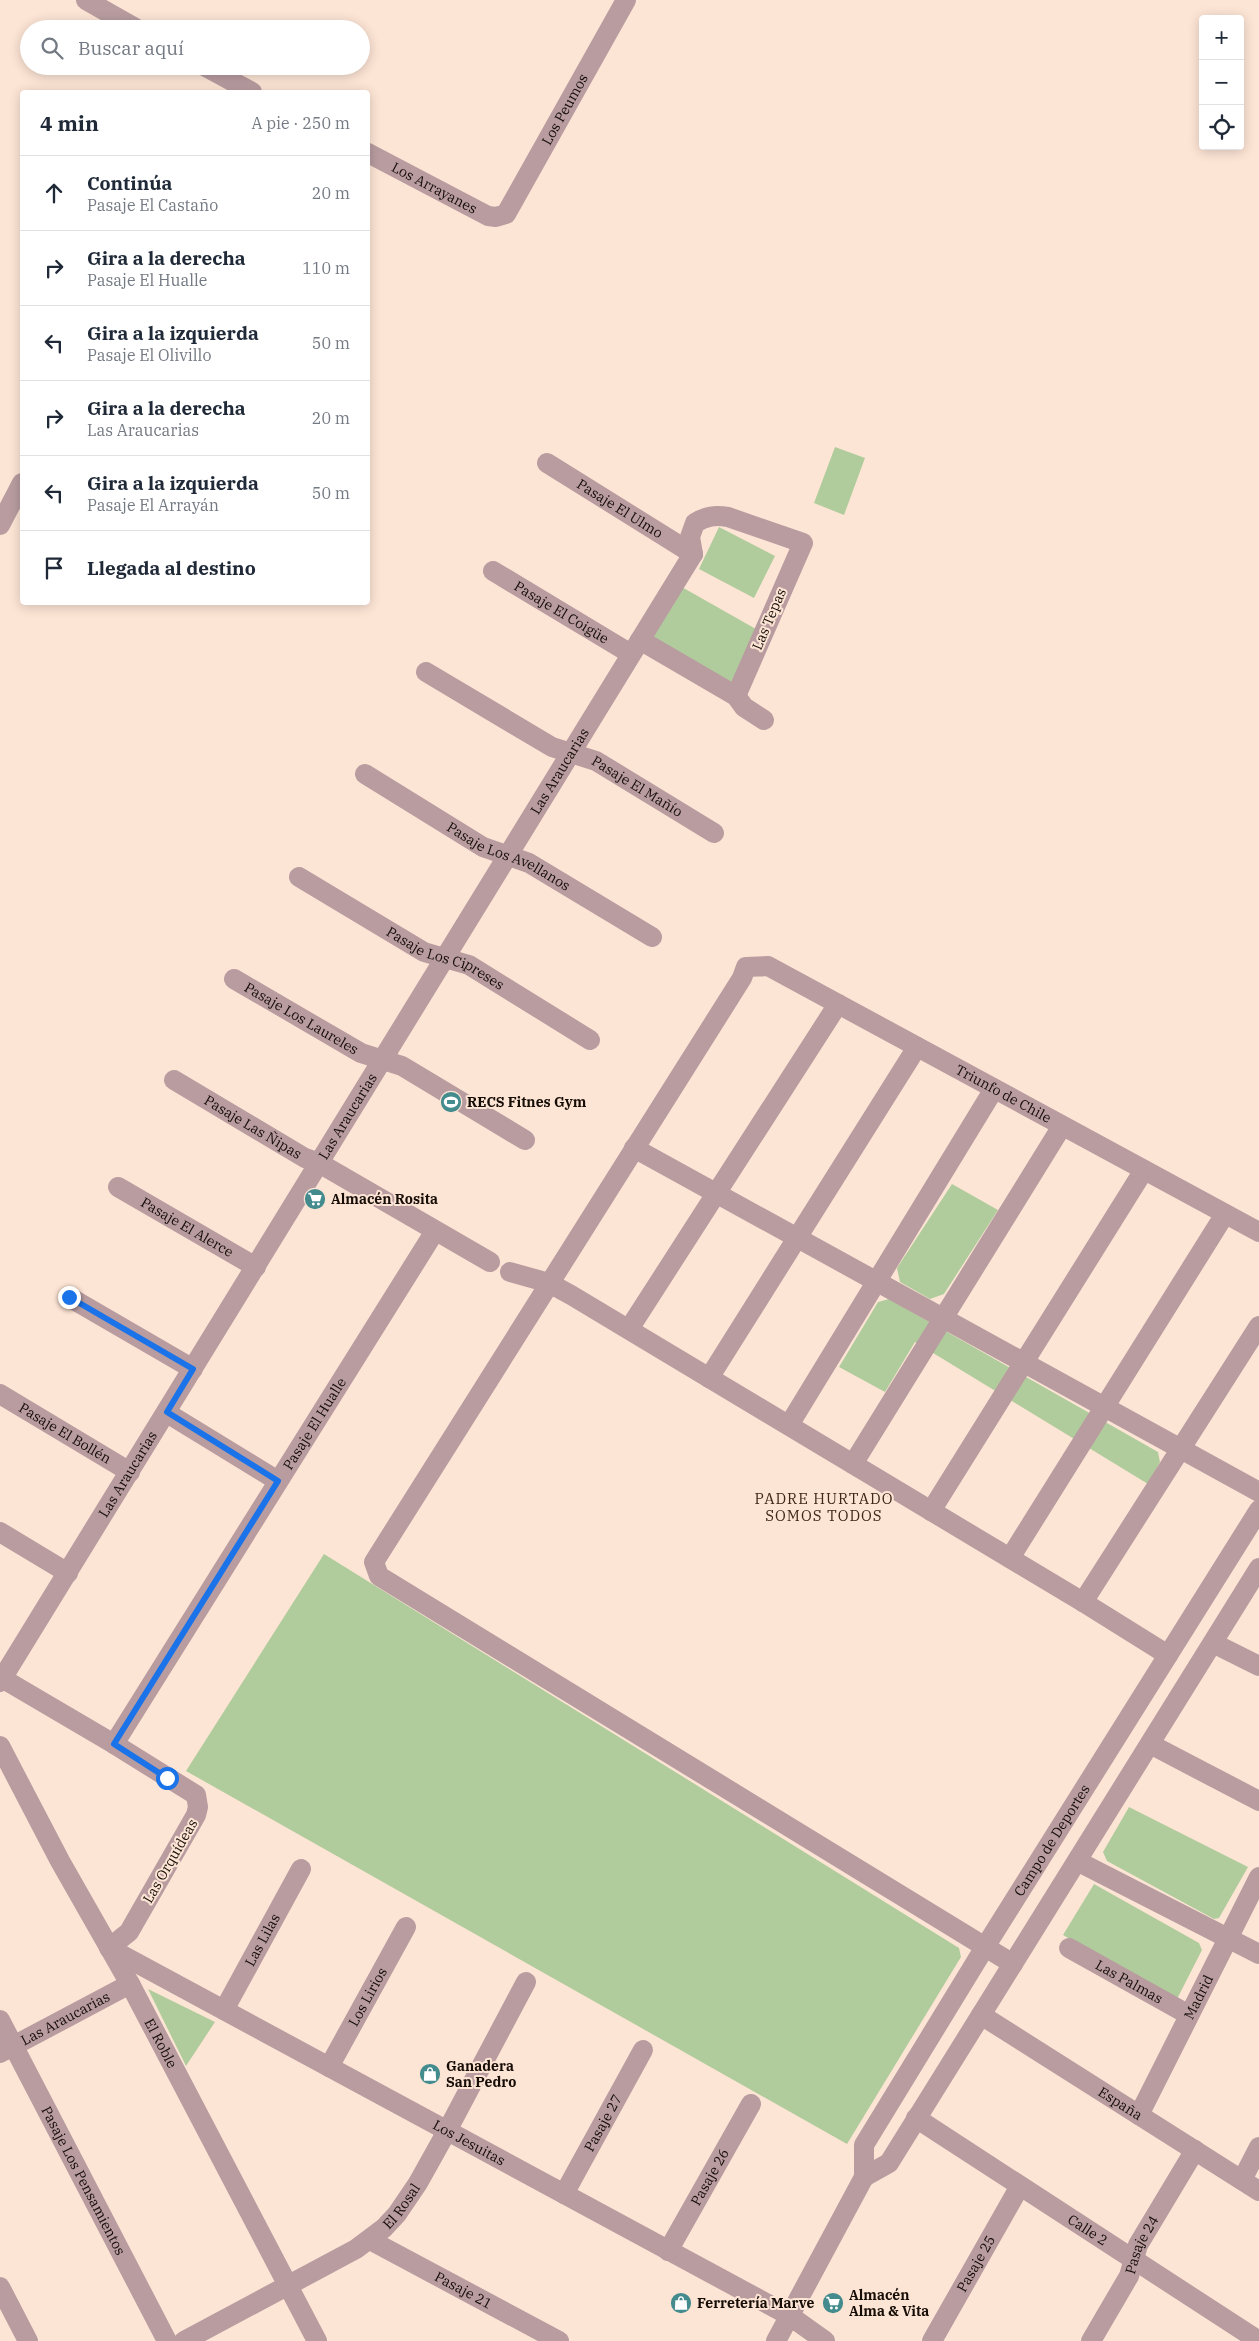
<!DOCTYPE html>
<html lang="es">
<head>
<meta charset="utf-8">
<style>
  body { margin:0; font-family:"IBM Plex Serif",serif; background:#f2f2f3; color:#1f2937 }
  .controls { position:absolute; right:15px; top:15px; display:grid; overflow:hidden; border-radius:5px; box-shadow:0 2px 12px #0003 }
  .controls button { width:45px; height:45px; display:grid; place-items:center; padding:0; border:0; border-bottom:1px solid #e0e1e3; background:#fff; color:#1f2937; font:25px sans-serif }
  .stop { position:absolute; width:15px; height:15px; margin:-11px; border:4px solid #1a73e8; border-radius:50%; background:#fff }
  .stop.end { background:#1a73e8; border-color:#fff; box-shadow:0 1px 5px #0008 }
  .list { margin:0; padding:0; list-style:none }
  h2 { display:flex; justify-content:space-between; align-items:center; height:65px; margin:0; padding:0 20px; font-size:21px }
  h2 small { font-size:16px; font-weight:400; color:#747a83 }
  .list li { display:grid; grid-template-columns:32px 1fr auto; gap:15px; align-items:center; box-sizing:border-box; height:75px; padding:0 20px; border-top:1px solid #e0e1e3 }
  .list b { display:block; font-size:19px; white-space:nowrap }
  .list p { margin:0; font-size:16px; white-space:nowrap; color:#747a83 }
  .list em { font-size:16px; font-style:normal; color:#747a83 }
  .icon { flex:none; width:28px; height:28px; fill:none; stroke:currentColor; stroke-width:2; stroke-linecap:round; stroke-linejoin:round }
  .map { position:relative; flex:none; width:1259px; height:2341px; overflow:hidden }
  .search { position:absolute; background:#fff; box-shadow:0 2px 12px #0003; left:20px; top:20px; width:350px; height:55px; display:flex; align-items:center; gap:12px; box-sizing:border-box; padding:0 18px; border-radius:28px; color:#747a83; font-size:19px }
  .panel { position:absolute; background:#fff; box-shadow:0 2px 12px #0003; left:20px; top:90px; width:350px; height:515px; border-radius:5px }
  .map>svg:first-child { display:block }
</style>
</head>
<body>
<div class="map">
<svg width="1259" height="2341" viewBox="0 0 1259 2341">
  <rect width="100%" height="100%" fill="#fde5d5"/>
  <!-- green -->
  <path fill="#b1cc9c" d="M835 447 865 458 844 515 814 503Z
    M719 527 775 556 754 598 699 569Z
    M680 586 763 633 733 684 651 637Z
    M952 1184 998 1210 944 1294 930 1299 900 1282 897 1268Z
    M889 1299 1158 1452 1160 1462 1148 1484 915 1342 885 1392 839 1367 878 1302Z
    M324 1554 959 1948 961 1957 847 2144 186 1771Z
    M1129 1807 1248 1867 1219 1918 1214 1919 1107 1861 1103 1852Z
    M1094 1884 1199 1943 1202 1950 1176 2001 1063 1935Z
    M148 1989 215 2022 186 2066Z"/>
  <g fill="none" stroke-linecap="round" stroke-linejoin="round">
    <!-- street -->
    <g stroke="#b89ca0" stroke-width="20">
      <path d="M86 0 137 29"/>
      <path d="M204 66 252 92"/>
      <path id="s1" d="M368 153 488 216 496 217 506 214 626 0"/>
      <path id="s2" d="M547 463 693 554"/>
      <path d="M0 525 22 483"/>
      <path d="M693 554 690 537 695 523C706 516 715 515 728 517L803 543 736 696"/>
      <path id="s3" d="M493 571 631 654"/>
      <path d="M640 640 736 696 744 707 764 720"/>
      <path id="s4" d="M426 672 552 747 596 761 714 833"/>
      <path id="s5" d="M365 774 483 847 529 863 652 937"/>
      <path id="s6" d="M299 877 424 952 469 965 590 1040"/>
      <path id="s7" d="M234 979 361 1053 402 1066 525 1140"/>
      <path id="s8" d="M174 1080 305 1158 319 1163 490 1262"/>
      <path d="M634 1148 1259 1492"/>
      <path id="s9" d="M118 1187 256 1267"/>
      <path d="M510 1272 549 1283 571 1295 1083 1602 1168 1655"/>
      <path d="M69 1297 193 1369"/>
      <path d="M629 1329 838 1004"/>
      <path d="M709 1378 917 1047"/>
      <path id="s10" d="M0 1394 130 1472"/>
      <path d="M167 1413 278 1481"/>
      <path d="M789 1425 994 1089"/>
      <path d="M853 1464 1062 1126"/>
      <path d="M931 1511 1144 1170"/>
      <path d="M0 1532 68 1573"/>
      <path d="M1010 1558 1225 1214"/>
      <path d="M1083 1602 1259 1326"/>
      <path d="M1213 1643 1259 1666"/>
      <path id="s11" d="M0 1677 114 1744 196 1795 198 1807 196 1815 129 1932 109 1948 790 2316 825 2341"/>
      <path id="s12" d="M0 1682 693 554"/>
      <path id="s13" d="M114 1744 435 1231"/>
      <path d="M1150 1744 1259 1801"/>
      <path id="s14" d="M0 1746 60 1861 130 1984 317 2341"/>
      <path d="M1077 1861 1259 1954"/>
      <path id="s15" d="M1069 1948 1189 2015"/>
      <path id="s16" d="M1013 1964 379 1576 374 1562 742 978 746 967 768 966 1259 1232"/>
      <path id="s17" d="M224 2010 301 1869"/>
      <path id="s18" d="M981 2015 1259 2191"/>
      <path id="s19" d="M0 2020 167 2341"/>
      <path id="s20" d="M0 2053 130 1984"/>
      <path id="s21" d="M329 2067 406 1927"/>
      <path id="s22" d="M1139 2115 1259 1877"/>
      <path id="s23" d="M916 2118 1259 2341"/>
      <path d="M864 2177 889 2163 1259 1568"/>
      <path d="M1242 2180 1259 2147"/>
      <path id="s24" d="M564 2194 643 2050"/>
      <path id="s25" d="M370 2240 559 2341"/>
      <path id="s26" d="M668 2251 751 2104"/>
      <path d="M0 2287 28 2341"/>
      <path id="s27" d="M184 2341 356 2249 384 2228 397 2214 418 2183 447 2131 526 1982"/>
      <path id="s28" d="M776 2341 864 2177V2145L985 1947 1259 1510"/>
      <path id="s29" d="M932 2341 1020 2186"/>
      <path id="s30" d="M1091 2341 1129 2276 1138 2245 1195 2150"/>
    </g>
  </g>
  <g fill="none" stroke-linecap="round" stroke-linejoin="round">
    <!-- route -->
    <path stroke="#1a73e8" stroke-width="6" d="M69 1297 193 1369 167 1412 278 1481 114 1744 167 1778"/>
  </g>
  <!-- icons -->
  <defs>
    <g id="stadium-disc" transform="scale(1.125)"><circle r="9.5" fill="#438b8d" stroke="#fde5d5"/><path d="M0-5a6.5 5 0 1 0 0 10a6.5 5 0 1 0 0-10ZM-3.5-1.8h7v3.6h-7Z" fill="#fff"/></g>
    <g id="supermarket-disc" transform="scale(1.125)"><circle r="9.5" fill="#438b8d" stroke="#fde5d5"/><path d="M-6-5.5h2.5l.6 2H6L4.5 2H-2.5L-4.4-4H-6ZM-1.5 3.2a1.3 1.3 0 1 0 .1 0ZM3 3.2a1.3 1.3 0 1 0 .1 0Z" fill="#fff"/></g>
    <g id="shop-disc" transform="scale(1.125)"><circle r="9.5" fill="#438b8d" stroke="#fde5d5"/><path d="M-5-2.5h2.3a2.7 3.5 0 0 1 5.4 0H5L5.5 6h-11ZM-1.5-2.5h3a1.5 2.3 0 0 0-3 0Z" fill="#fff"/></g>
  </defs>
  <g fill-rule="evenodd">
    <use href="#stadium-disc" x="451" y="1102"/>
    <use href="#supermarket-disc" x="315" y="1199"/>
    <use href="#shop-disc" x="430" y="2074"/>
    <use href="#shop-disc" x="681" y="2303"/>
    <use href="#supermarket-disc" x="833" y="2303"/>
  </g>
  <g text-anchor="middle" stroke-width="4" stroke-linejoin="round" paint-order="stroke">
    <!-- street labels -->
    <g font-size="14" fill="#160d07" stroke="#fde5d5">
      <text dy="5" stroke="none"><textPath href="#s1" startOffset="274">Los Peumos</textPath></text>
      <text dy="5" stroke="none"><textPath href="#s1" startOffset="75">Los Arrayanes</textPath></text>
      <text dy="5" stroke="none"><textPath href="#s2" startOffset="86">Pasaje El Ulmo</textPath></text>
      <text dy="5" stroke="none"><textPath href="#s3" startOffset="80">Pasaje El Coigüe</textPath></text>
      <text transform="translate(769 619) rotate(-67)" y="5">Las Tepas</text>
      <text dy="5" stroke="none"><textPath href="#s12" startOffset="1069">Las Araucarias</textPath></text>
      <text dy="5" stroke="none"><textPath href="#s4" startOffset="241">Pasaje El Mañío</textPath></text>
      <text dy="5" stroke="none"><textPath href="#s5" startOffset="166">Pasaje Los Avellanos</textPath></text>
      <text dy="5" stroke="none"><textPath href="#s6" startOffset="168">Pasaje Los Cipreses</textPath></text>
      <text dy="5" stroke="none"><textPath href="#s7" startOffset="78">Pasaje Los Laureles</textPath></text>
      <text dy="5" stroke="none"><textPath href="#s16" startOffset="1750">Triunfo de Chile</textPath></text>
      <text dy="5" stroke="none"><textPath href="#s12" startOffset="664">Las Araucarias</textPath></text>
      <text dy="5" stroke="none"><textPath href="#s8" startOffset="92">Pasaje Las Ñipas</textPath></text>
      <text dy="5" stroke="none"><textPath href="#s9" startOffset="80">Pasaje El Alerce</textPath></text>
      <text dy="5" stroke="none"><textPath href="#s13" startOffset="378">Pasaje El Hualle</textPath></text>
      <text dy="5" stroke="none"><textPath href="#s10" startOffset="76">Pasaje El Bollén</textPath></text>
      <text dy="5" stroke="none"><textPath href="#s12" startOffset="244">Las Araucarias</textPath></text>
      <text dy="5" stroke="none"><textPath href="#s28" startOffset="576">Campo de Deportes</textPath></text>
      <text transform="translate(170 1861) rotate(-60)" y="5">Las Orquídeas</text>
      <text dy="5" stroke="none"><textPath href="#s17" startOffset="80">Las Lilas</textPath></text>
      <text dy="5" stroke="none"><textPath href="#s15" startOffset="69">Las Palmas</textPath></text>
      <text dy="5" stroke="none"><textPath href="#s22" startOffset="132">Madrid</textPath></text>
      <text dy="5" stroke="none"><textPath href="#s21" startOffset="80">Los Lirios</textPath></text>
      <text dy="5" stroke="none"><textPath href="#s20" startOffset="74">Las Araucarias</textPath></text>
      <text dy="5" stroke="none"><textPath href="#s14" startOffset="338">El Roble</textPath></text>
      <text dy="5" stroke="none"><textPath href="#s18" startOffset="165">España</textPath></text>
      <text dy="5" stroke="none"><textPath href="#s24" startOffset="81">Pasaje 27</textPath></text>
      <text dy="5" stroke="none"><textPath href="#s11" startOffset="819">Los Jesuitas</textPath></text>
      <text dy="5" stroke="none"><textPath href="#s26" startOffset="85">Pasaje 26</textPath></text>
      <text dy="5" stroke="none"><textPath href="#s19" startOffset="181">Pasaje Los Pensamientos</textPath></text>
      <text dy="5" stroke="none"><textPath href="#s27" startOffset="258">El Rosal</textPath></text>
      <text dy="5" stroke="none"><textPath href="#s23" startOffset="205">Calle 2</textPath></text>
      <text dy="5" stroke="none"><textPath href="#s30" startOffset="109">Pasaje 24</textPath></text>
      <text dy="5" stroke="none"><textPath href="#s29" startOffset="89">Pasaje 25</textPath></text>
      <text dy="5" stroke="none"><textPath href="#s25" startOffset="106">Pasaje 21</textPath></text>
    </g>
    <!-- poi labels -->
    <g font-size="14" font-weight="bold" fill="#160d07" stroke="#fde5d5" text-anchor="start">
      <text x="467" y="1107">RECS Fitnes Gym</text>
      <text x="331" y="1204">Almacén Rosita</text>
      <text x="446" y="2071">Ganadera<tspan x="446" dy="16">San Pedro</tspan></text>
      <text x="849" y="2300">Almacén<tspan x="849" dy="16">Alma &amp; Vita</tspan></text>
      <text x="697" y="2308">Ferretería Marve</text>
    </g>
    <!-- neighbourhood labels -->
    <g font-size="15" letter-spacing="1" fill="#3d2717" stroke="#fde5d5">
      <text x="824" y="1504">PADRE HURTADO<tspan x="824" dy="17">SOMOS TODOS</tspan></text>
    </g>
  </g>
</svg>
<div class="controls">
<button>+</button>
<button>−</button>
<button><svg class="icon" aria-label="locate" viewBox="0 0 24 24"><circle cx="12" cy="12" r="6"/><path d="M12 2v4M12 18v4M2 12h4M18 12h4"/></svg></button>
</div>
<div class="stop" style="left:167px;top:1778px"></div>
<div class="stop end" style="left:69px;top:1297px"></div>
<div class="search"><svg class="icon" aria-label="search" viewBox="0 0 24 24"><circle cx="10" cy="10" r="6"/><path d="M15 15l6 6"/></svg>Buscar aquí</div>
<section class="panel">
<h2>4 min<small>A pie · 250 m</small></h2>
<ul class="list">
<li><svg class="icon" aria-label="ahead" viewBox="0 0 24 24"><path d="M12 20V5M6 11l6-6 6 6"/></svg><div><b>Continúa</b><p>Pasaje El Castaño</p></div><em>20 m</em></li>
<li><svg class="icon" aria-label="right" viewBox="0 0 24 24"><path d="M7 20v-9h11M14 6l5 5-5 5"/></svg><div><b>Gira a la derecha</b><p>Pasaje El Hualle</p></div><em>110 m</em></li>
<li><svg class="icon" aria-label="left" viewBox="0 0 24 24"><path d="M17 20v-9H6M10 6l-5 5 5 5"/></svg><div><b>Gira a la izquierda</b><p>Pasaje El Olivillo</p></div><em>50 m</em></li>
<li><svg class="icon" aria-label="right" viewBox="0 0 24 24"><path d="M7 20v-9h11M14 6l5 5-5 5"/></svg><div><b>Gira a la derecha</b><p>Las Araucarias</p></div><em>20 m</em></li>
<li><svg class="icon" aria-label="left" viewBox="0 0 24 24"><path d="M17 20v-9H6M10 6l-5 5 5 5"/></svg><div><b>Gira a la izquierda</b><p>Pasaje El Arrayán</p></div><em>50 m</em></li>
<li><svg class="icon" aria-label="arrive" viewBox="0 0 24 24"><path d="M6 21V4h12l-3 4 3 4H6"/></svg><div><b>Llegada al destino</b></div></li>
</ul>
</section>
</div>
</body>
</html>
